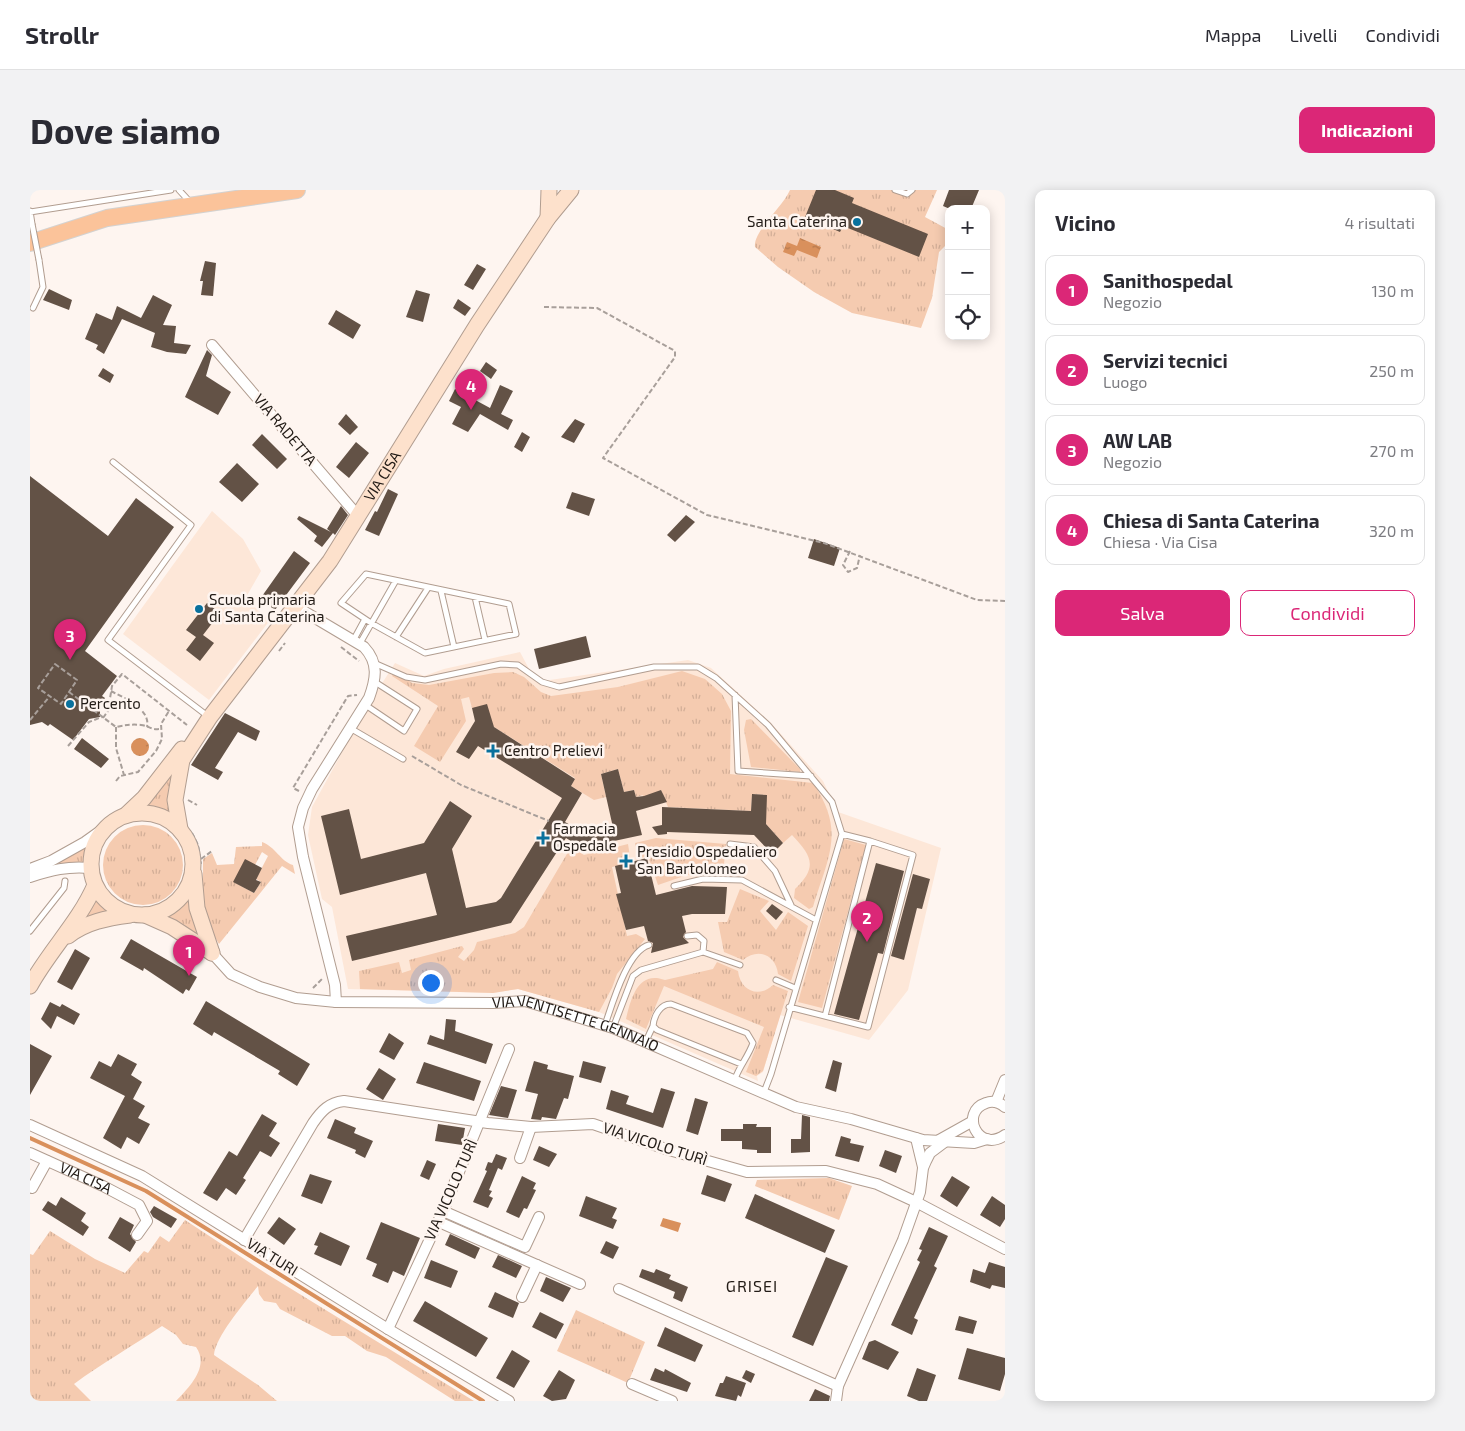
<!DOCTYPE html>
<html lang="it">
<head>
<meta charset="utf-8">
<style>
  body { margin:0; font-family:"Exo 2",sans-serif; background:#f2f2f3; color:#2b2b33 }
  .controls { position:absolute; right:15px; top:15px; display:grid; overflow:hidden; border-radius:10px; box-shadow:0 2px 12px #0003 }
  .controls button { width:45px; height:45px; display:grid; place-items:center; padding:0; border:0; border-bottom:1px solid #e1e1e2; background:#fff; color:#2b2b33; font:25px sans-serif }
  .you { position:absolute; left:400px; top:792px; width:18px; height:18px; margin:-12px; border:4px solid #fff; border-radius:50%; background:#1a73e8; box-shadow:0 0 0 8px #1a73e833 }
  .badge { display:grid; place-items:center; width:32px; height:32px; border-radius:50%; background:#db2777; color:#fff; font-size:16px; font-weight:700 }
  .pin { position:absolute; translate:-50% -41px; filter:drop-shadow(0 1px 2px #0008) }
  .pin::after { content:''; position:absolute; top:26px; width:18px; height:15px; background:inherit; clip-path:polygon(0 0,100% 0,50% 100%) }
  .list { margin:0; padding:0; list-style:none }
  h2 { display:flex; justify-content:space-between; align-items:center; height:65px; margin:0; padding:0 20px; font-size:21px }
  h2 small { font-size:16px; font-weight:400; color:#7c7c81 }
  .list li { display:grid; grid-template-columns:32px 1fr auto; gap:15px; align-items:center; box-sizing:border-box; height:70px; margin:0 10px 10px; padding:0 10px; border:1px solid #e1e1e2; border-radius:10px }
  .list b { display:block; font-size:19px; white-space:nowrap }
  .list p { margin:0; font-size:16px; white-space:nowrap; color:#7c7c81 }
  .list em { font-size:16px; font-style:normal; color:#7c7c81 }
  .actions { display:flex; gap:10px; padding:15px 20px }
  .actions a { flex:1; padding:11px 0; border:1px solid #db2777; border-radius:10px; text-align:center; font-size:18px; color:#db2777 }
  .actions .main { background:#db2777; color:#fff }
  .icon { flex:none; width:28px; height:28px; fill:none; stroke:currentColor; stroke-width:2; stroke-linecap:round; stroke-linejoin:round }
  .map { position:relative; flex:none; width:975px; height:1211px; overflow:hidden; border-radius:10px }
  header { display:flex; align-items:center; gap:30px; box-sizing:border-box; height:70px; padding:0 25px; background:#fff; border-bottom:1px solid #e1e1e2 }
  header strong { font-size:24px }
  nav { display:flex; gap:28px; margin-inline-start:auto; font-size:18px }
  .intro { display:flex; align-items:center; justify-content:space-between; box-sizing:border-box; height:120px; padding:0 30px }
  h1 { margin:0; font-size:35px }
  .button { padding:12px 22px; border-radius:10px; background:#db2777; color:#fff; font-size:18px; font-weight:700 }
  main { display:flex; gap:30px; padding:0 30px }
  aside { flex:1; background:#fff; border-radius:10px; box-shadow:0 2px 12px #0003 }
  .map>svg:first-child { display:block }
</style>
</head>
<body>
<header>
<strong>Strollr</strong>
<nav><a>Mappa</a><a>Livelli</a><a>Condividi</a></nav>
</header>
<div class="intro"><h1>Dove siamo</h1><a class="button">Indicazioni</a></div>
<main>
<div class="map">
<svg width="975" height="1211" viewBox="0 0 975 1211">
  <defs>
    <pattern id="grass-tufts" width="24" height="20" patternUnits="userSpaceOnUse" patternTransform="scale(1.25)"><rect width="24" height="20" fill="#f5cbb0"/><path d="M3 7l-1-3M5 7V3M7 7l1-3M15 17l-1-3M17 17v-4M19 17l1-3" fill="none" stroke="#d2ae97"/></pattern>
    <pattern id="water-ripples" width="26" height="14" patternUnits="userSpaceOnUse" patternTransform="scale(1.25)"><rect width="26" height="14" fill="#d9905c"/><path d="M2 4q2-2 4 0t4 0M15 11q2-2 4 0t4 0" fill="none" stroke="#b0754b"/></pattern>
  </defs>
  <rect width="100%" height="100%" fill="#fef5f0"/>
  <!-- built -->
  <path fill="#fde7d8" d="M182 321 213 349 231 381 215 409 240 430 179 510 93 444Z
    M490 462 506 492 658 470 681 478 740 532 793 591 808 622 911 658 878 800 839 850 750 825 733 882 727 886 728 891 569 822 488 799 463 803 318 799 302 717 292 709 278 645 282 617 337 517 365 473 394 486 414 479Z"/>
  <!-- grass -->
  <path fill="url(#grass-tufts)" fill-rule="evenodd" d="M760 0H907L895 27 919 40V52L909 62 902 108 891 138 822 123 784 102 748 77 725 57C723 41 752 18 760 0Z
    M365 481 382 493 399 495 464 483 483 482 494 487 511 502 521 506 588 497 652 481 675 489 692 504 701 521 700 584 783 593C816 641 798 667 783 717L779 719 764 708 765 699C788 677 782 666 762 645L753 653 736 634V605L722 604 721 621 638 617 631 600 615 612 613 605 606 607 604 600 594 602 588 579 571 584 576 607 564 610 541 596 545 588 464 537 442 518 439 507 431 509 436 531 410 572 384 556 408 516 362 486Z
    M721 529 770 579V582L721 577 714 540 716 530Z
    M147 571 145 627 130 620 108 619Z
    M73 675a40 40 0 1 1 80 0a40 40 0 1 1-80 0Z
    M626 648 696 654 693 684 657 685 628 695 618 666 609 668 605 653Z
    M814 649 836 655 792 818 768 812Z
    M232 652C246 657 250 671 263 675L265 684 252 676 189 754C170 723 173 704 173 669L182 663 187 675 204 674 206 657 232 656ZM232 662 238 666 226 689 231 692 224 703 204 692 225 675Z
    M59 654 56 674H22Z
    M598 654 601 673 582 677 597 746 606 744 615 749 587 784 582 798 569 822 488 799 463 803 330 799 329 781 369 772 372 783 381 780 379 770 432 756 434 759 428 767 434 771 444 760 447 752 485 743 494 737 541 657 554 665Z
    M710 699 739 711 730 721 746 740 758 722 778 736 761 791 748 784C746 765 728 757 713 770L694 762 688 732H697Z
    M161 706 174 754 135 727 152 717Z
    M67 709 80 723 47 734Z
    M687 772 708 781C710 800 728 809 743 795L758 801 733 881 726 886 716 882 734 837 634 796 616 839 596 829C601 808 608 780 635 790L683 779Z
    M799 988 822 996 809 1030 725 996 727 990Z
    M155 1030 237 1084 444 1211H425L356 1167 337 1161 315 1146H302L250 1119 246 1113 234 1111 229 1104 228 1096C216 1111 185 1147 184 1165L228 1195 247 1211H146C159 1197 180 1177 166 1157L153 1154 146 1145 132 1136C103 1156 72 1173 44 1194L61 1211H0V1064L3 1065 20 1041 65 1069 95 1083 114 1061 118 1063 130 1046 139 1052Z
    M546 1120 615 1152 598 1193 527 1161Z"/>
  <!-- water -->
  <path fill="url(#water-ripples)" d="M770 48 791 57 787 68 767 60 764 66 753 62 757 52 767 56Z
    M101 557a9 9 0 1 1 18 0a9 9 0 1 1-18 0Z
    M633 1028 651 1033 648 1042 630 1036Z"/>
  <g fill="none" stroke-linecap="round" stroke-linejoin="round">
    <!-- stream -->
    <path stroke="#d9905c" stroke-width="4" d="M0 948 116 1001 453 1211"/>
  </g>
  <!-- building -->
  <path fill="#635246" d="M786 0H805L824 8 822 13 898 44 889 67 813 36 810 42 775 27Z
    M919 0H949L941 19H920L913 16Z
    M175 71 186 73 183 106 171 105 173 91H170Z
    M447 74 456 79 443 100 434 95Z
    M19 99 42 110 39 120 13 110Z
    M386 100 400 104 393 132 376 127Z
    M123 105 142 115 133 135 146 136 144 153 161 155 156 164 137 162 121 157 125 143 92 129 74 164 66 159 68 155 55 149 66 123 82 130 87 116 111 128Z
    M428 109 441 118 435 126 423 118Z
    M306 120 331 135 323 149 298 134Z
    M177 160 182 165 176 186 201 202 188 225 155 207Z
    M456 172 467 180 461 189 450 181Z
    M73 178 84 185 80 193 68 186Z
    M470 195 483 201 471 224 483 230 478 240 450 224 438 242 422 234 431 217 419 211 425 199 460 218Z
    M316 224 328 237 320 245 308 234Z
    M545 229 555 234 544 253 531 247Z
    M492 242 500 247 492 262 484 257Z
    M232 244 257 269 247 279 222 255Z
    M326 252 339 263 319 288 306 277Z
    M207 273 229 294 212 312 189 292Z
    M0 286 78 346 106 308 144 337 55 461 87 486 72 506 75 508 70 515V527L59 529 43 550 20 534 18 536 12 532 0 535Z
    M358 299 368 304 349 346 335 340 345 321 347 322Z
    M542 302 565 309 559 326 536 318Z
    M311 316 318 325 305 345 303 343 292 357 284 351 287 346 267 329 269 326 301 342 297 339Z
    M656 325 665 332 645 352 637 345Z
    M784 349 810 358 804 376 778 368Z
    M264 361 280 373 245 420 230 409Z
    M177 413 190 423 173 445 184 453 170 471 156 460 166 447 156 440Z
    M556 446 561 467 509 479 504 459Z
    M457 514 464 537 545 589 541 596 552 603 535 632 547 639 562 635 565 647 584 642 571 584 588 579 594 602 604 600 606 607 614 606 631 600 637 612 606 621 612 645 584 651 577 657 575 654 554 659 536 648 481 733 322 771 316 746 407 725 396 683 310 705 291 626 319 619 331 669 394 653 420 611 442 626 422 659 436 718 466 712 471 708 532 608 448 556 439 569 426 562 445 531 442 518Z
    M195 523 230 541 226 551 208 542 185 578 193 582 188 590 161 575Z
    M52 548 79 569 71 578 44 559Z
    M722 604 737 605 736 634 753 653 742 664 724 645 637 642V644L628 645 622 637 632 635V617L721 621Z
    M617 668 626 705 662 696 697 697 695 724H662L652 726 656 742 653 747 659 753 621 763 623 753 618 751 614 736 596 740 586 704 591 703 585 676Z
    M215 669 232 678 226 690 231 692 224 703 203 692Z
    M846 673 874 681 853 764 848 763 829 830 804 824Z
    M883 684 900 689 892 719 887 718 874 770 861 766Z
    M742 714 753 722 746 730 736 721Z
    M101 749 167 787 159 801 156 799 153 804 114 778 113 781 90 768Z
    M45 759 60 768 42 800 27 792Z
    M176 811 280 874 267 896 248 884 250 881 184 842 182 846 163 834Z
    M20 812 30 817 32 814 50 824 44 835 27 826 21 839 11 829Z
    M416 829 426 830 425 841 463 854 456 874 397 854 400 845 414 850Z
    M359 843 374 853 364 870 349 862Z
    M0 854 22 866 0 905Z
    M88 864 107 874 101 885 112 892 103 909 115 916 108 928 120 934 109 954 97 947 91 959 73 948 95 906 60 888 69 871 81 877Z
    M803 870 812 873 806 902 795 898Z
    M504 871 518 875 517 879 544 886 538 909 534 908 526 929 512 927 511 930 501 929 508 904 495 901Z
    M553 871 576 877 571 893 549 887Z
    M394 872 451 891 444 911 386 893Z
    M349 878 366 889 353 910 336 899Z
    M471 896 487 900 478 928 459 925Z
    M631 898 645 902 633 938 576 919 581 900 599 906 596 914 623 923Z
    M665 908 678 912 668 945 656 941Z
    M232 924 247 933 239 946 250 953 241 967 230 961 213 988 216 990 206 1005 196 998 187 1011 173 1003 199 961 207 966Z
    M772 925 780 927V962L761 963V949H771Z
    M305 929 326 938 324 943 343 951 335 968 325 963 326 960 297 948Z
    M408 934 435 938 432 955 405 951Z
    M713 934H727L726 937H741V963H727V960L712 959V951H691V939H713Z
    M811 946 821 949 820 953 834 956 829 972 805 966Z
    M509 956 527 964 519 977 503 970Z
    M855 960 872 966 866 983 849 976Z
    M466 964 477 968 472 980 468 978 459 1000 462 1001 459 1006 463 1008 458 1018 443 1012 457 981 455 980 458 972 462 973Z
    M397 970 406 974 399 990 390 986Z
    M280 984 302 991 292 1014 271 1006Z
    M677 985 702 994 695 1012 671 1004Z
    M492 986 506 993 503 999 506 1000 497 1019 494 1018 489 1028 476 1022Z
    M922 986 940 997 927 1017 910 1006Z
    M725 1004 805 1040 795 1063 715 1028Z
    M556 1006 587 1018 582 1028 587 1030 583 1039 549 1026Z
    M962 1006 975 1015V1029L970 1037 950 1025Z
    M31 1007 56 1023 51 1031 59 1037 53 1046 12 1020 18 1011 26 1016Z
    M124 1016 147 1029 141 1038 123 1027 120 1022Z
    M90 1027 104 1035 100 1044 106 1052 100 1062 78 1048Z
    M249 1027 266 1039 254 1055 237 1043Z
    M351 1032 390 1048 374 1086 363 1081 358 1093 342 1086 347 1074 336 1069Z
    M899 1037 918 1046 904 1076 907 1078 884 1128 888 1130 882 1145 861 1135 890 1072 887 1070 892 1060 889 1059Z
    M290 1042 320 1056 311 1076 284 1064 288 1056 284 1055Z
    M420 1044 450 1058 445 1069 415 1055Z
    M576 1051 589 1057 583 1069 570 1063Z
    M468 1065 492 1076 486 1088 462 1077Z
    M796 1067 818 1076 783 1156 762 1147Z
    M401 1070 428 1081 421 1098 394 1088Z
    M959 1072 975 1077V1098L962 1095 960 1099 940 1092 943 1079 955 1083Z
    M612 1079 624 1083 626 1079 641 1085 639 1089 658 1097 652 1112 643 1108 645 1102 609 1087Z
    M516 1087 541 1098 533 1112 510 1101Z
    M465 1102 489 1113 483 1128 458 1117Z
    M395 1111 458 1148 446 1167 383 1131Z
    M510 1122 534 1134 526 1149 502 1137Z
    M929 1126 947 1131 943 1144 925 1140Z
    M635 1137 673 1155 665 1172 627 1156Z
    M845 1150 869 1162 858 1180 832 1169 839 1152Z
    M937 1158 975 1168V1184L970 1201 928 1189Z
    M482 1160 500 1171 484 1198 466 1188Z
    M625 1178 634 1182 635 1179 661 1193 657 1202 620 1190Z
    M887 1178 906 1185 897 1211H889L877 1206Z
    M529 1180 545 1190 536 1209 522 1211 513 1206Z
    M716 1180 725 1184 721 1193 712 1188Z
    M696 1186 716 1193 711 1207 708 1205 706 1211 685 1206 690 1193H693Z
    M785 1199 800 1206 799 1211H779Z"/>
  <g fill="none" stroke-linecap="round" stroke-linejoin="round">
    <!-- lane casing -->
    <g stroke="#b19d90" stroke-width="7">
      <path id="lane" d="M149 0 161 13
        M865 0 877 4 882 0
        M0 21 2 34
        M0 22 141 0
        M3 118 13 97 9 70
        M83 272 161 335 78 450 179 527
        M336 384 479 414 486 444 395 463 341 433 311 413Z
        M411 401 424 457
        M445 407 455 450
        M366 447 398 398
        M323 451 335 429
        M329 455 365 392
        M344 473 376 487 395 490 471 474 488 475 512 492 529 497 624 477H668L686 488 738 535 802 612 812 644 741 884 734 902
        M705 505 708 581 781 586
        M334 514 374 541 387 519 345 492
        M320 538 373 569
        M700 654 724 657 745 681 761 715
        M644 696 673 689 712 690 786 730
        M0 741 34 698 35 691
        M673 762 710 775
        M746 790 765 798
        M759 817 838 837 883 665 840 651
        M795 826 840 651 812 644
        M575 835C582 815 597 761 619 755
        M583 838 603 786 611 780 673 762 674 751 667 745 657 746
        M616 851 623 836
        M705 889C710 875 718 867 723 853L717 843 641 814C630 814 624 826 623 836L627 840 711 874"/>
    </g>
    <!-- street casing -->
    <g stroke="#b19d90" stroke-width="12">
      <g id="street">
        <path d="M182 155 328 326"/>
        <path d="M265 416 334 457C349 473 346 489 339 508L282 599 273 618 268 637 273 667 305 795 306 812"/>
        <path d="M0 679 21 671 55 652 76 637"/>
        <path d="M0 687C21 680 38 676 60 678"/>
        <path id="s1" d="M182 763 201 784 230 797 266 808 306 812 463 813 495 811 583 838 766 917 821 929 893 950 944 953 957 949"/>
        <path d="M966 912 975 890"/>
        <path d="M975 917C970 913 963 910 956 913 929 922 948 964 975 945"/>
        <path d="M0 935 112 986 358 1139 479 1211"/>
        <path d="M886 948 893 977"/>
        <path d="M909 950 943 931"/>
        <path id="s2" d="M0 963 73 996 109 1015 117 1031 107 1045"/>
        <path d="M490 968 501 937"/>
        <path d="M2 998 17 971"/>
        <path d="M413 1021 495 1057 509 1027"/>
        <path d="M409 1032 550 1094"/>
        <path d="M214 1050 283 933C292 920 299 913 314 911L458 933 501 937 563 934 639 960 717 982 796 981 847 994 886 1012 975 1059"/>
        <path d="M589 1099 808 1196 873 1050 890 1002 893 978 896 971 900 963 916 951"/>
        <path d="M492 1107 507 1075"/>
        <path d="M358 1139 413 1021 479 859"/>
        <path d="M602 1194 642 1211"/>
        <path d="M806 1211 808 1196"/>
      </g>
    </g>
    <!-- secondary casing -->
    <g stroke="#b19d90" stroke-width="17">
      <g id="secondary">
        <path d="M518 28 519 0"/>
        <circle cx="112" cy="674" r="51"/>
        <path d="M96 625 114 608 152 559"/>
        <path id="s3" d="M150 639 145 610 152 570 180 527 300 371 447 135 518 28 541 0"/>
        <path d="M164 684 167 718 182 763"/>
        <path d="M115 725 142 737 182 763"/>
        <path d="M38 746C56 732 77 728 100 725"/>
        <path d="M0 796C19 761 49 732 65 695"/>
      </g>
    </g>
    <!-- primary casing -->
    <g stroke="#d3d2d1" stroke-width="18">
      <path id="primary" d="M0 53 77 28 267 0"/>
    </g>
    <!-- path -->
    <path stroke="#a89f9a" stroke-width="2" stroke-dasharray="5 2.5" stroke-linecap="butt" d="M514 117 567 118 645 161V167L573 268 677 325 794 353 947 410 975 411
      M820 361 813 375 818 382 827 378 830 365
      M311 457 329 471
      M249 461 255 453
      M25 474 47 490 31 514 8 498Z
      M81 501C94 508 121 519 117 537
      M39 502 86 537C95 535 102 534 111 535 119 536 121 540 130 539
      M73 528 78 521 82 496 92 484 157 535
      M0 530 20 506
      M86 537V558L94 585
      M38 556 59 532 72 527
      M382 566 431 595 519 631
      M86 591 90 586 108 582 126 561 132 549 131 534 139 521
      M269 601 263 598 318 506 327 505
      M158 610 167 615
      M162 643 168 655 171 674
      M171 669 182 661
      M283 798 292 789"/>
    <!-- lane -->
    <use href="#lane" stroke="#fff" stroke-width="5"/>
    <!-- street -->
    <use href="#street" stroke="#fff" stroke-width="10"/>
    <!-- secondary -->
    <use href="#secondary" stroke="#fde1cc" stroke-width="15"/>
    <!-- primary -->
    <use href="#primary" stroke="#fbc39a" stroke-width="16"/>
    <!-- lane-bridge casing -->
    <g stroke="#b19d90" stroke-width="7" stroke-linecap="butt">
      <path id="lane-bridge" d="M2 34 9 70"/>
    </g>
    <!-- lane-bridge -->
    <use href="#lane-bridge" stroke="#fff" stroke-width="5"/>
  </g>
  <!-- markers -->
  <g fill="#09719d" stroke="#fef5f0" stroke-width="2">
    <circle cx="827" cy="32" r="5"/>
    <circle cx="169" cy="419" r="5"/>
    <circle cx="40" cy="514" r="5"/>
    <path d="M460.5 553.5h5v5h5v5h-5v5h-5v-5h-5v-5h5z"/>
    <path d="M510.5 640.5h5v5h5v5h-5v5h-5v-5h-5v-5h5z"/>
    <path d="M593.5 663.5h5v5h5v5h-5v5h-5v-5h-5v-5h5z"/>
  </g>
  <g text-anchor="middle" stroke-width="5" stroke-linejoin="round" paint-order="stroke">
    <!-- poi labels -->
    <g font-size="15" fill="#231c17" stroke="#fef5f0" text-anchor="start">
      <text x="817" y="37" text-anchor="end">Santa Caterina</text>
      <text x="179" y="415">Scuola primaria<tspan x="179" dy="17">di Santa Caterina</tspan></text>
      <text x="50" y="519">Percento</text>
      <text x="474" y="566">Centro Prelievi</text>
      <text x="523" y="644">Farmacia<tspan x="523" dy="17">Ospedale</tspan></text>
      <text x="607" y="667">Presidio Ospedaliero<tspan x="607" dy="17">San Bartolomeo</tspan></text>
    </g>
    <!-- street labels -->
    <g font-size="15" fill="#231c17" stroke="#fef5f0">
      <text transform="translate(255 240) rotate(50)" y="5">VIA RADETTA</text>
      <text dy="5" stroke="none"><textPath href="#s3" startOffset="418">VIA CISA</textPath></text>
      <text dy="5" stroke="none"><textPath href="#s1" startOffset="381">VIA VENTISETTE GENNAIO</textPath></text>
      <text transform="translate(625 954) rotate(18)" y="5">VIA VICOLO TURÌ</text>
      <text dy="5" stroke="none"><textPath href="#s2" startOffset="61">VIA CISA</textPath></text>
      <text transform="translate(421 1000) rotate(-66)" y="5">VIA VICOLO TURÌ</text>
      <text transform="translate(242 1067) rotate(32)" y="5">VIA TURI</text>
    </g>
    <!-- neighbourhood labels -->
    <g font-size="16" letter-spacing="1" fill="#231c17" stroke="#fef5f0">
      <text x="722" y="1102">GRISEI</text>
    </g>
  </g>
</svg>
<div class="controls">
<button>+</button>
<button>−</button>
<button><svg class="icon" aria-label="locate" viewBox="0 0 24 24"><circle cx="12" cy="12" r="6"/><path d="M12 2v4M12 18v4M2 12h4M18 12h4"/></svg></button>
</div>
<div class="you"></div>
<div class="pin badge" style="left:159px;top:786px">1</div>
<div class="pin badge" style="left:837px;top:752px">2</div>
<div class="pin badge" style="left:40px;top:470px">3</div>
<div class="pin badge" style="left:441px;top:220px">4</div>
</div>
<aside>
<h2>Vicino<small>4 risultati</small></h2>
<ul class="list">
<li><span class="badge">1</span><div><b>Sanithospedal</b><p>Negozio</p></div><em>130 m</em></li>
<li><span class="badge">2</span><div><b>Servizi tecnici</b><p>Luogo</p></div><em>250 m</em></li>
<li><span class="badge">3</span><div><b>AW LAB</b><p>Negozio</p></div><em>270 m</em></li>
<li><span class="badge">4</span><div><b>Chiesa di Santa Caterina</b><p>Chiesa · Via Cisa</p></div><em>320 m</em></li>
</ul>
<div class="actions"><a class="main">Salva</a><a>Condividi</a></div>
</aside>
</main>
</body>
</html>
